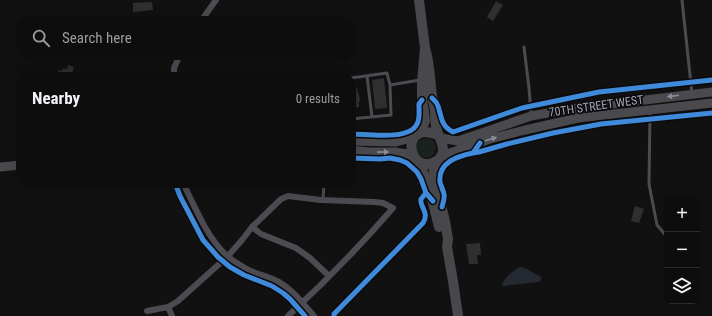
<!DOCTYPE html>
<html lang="en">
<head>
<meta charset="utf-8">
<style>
  body { margin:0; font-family:"Roboto Condensed",sans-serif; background:#1b1b1b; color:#f1f3f6 }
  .controls { position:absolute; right:12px; bottom:12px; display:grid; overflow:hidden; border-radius:8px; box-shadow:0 4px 16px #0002 }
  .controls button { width:36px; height:36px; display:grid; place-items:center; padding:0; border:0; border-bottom:1px solid #2d2d2e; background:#0d0d0d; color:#f1f3f6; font:20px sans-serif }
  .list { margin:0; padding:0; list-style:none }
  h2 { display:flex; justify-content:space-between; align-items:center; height:52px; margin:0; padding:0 16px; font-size:17px }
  h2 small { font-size:13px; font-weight:400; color:#9a9c9d }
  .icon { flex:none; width:22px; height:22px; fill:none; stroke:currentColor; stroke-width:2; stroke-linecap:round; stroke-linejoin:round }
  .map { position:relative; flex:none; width:712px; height:316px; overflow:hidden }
  .search { position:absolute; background:#0d0d0d; box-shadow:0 4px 16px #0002; left:16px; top:16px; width:340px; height:44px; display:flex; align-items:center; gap:10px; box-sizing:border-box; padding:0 14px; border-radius:16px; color:#9a9c9d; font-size:15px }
  .panel { position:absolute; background:#0d0d0d; box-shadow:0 4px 16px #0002; left:16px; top:72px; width:340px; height:116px; border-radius:16px }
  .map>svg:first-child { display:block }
</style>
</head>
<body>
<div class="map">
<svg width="712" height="316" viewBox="0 0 712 316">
  <rect width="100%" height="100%" fill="#111"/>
  <!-- green -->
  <path fill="#1b211c" d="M416 148a10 10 0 1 1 20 0a10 10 0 1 1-20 0Z"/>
  <!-- water -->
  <path fill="#252a32" d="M520 267 525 268 541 277V280L539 282 502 286C503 278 513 271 520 267Z"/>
  <!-- building -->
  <path fill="#2f2f30" d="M496 1 503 5 493 21 487 17Z
    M152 2 153 10 133 12V3Z
    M68 65 74 67 71 77H61L62 74 57 71 63 70V68L67 69Z
    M384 78 387 108 375 109 372 80Z
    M351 87H357L358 93H359L360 101H359V107L351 108Z
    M635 206 644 209 639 223 631 221Z
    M480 243 481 255H477L478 264H469L466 244Z"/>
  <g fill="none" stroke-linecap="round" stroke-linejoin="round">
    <!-- lane -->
    <path stroke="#4b4b51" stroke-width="3" d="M682 0 692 94
      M524 47 529 88 531 114
      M367 76 372 117
      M351 78 387 73 390 85 420 80
      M650 112 649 184 657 225 667 237
      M351 119 391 115 390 85
      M323 200 324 183"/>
    <!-- street -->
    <path stroke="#4b4b51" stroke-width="6" d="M201 21 216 0
      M174 77V68L180 55
      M183 183C195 207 206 235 225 254 230 259 238 264 245 268 255 274 268 276 279 282 293 290 303 304 314 316
      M252 227 261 234 296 248 310 258 329 276
      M168 307 172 316
      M147 311 168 307 178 301 228 256 242 240 252 227 281 199 288 196 321 200 375 202 383 203 393 208C360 246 325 282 288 316"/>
    <!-- secondary -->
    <path stroke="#49494e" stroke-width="9" d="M440 137 446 139 458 141 531 116 570 109 712 92
      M351 141 396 142 415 137
      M351 150 370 152H395L407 154 414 158
      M441 157 450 153 490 139 525 130 578 118 712 103
      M0 167 21 165"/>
    <!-- primary -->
    <path stroke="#47474c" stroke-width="10" d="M425 48C430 64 430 80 432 96 433 101 434 106 435 111 435 116 435 121 436 126 437 135 443 141 443 150 443 155 440 159 435 162 411 174 401 132 426 132 430 132 434 134 438 135
      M417 135 423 126 425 121 424 112 422 100V82L425 48 419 0
      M418 161 428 183 439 227
      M437 161 434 171V178L445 221 448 239 447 247 453 281 458 316"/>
    <!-- cycleway casing -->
    <g stroke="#0b0b0d" stroke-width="8">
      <path id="cycleway" d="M432 98C434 100 437 102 438 106 442 118 441 126 453 132L522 108 599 92 712 80
        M351 134C367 134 409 141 417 124 420 119 419 112 419 106V104L422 100
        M473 153 479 152 507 144 553 133 601 124 712 113
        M351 158 380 159 390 158 400 160 407 163 417 172 421 179 426 193 433 201
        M175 183 180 196 203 240 218 257 230 267 244 275 272 286 283 293 290 299 305 316
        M442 207C443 203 445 198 444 194 443 190 441 186 440 182 438 162 458 156 473 153L480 143
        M334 316V314L423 223C430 212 419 207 421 199 422 198 425 194 426 193"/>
    </g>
    <!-- cycleway -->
    <use href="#cycleway" stroke="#408adc" stroke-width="5"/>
  </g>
  <!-- one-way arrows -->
  <defs><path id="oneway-solid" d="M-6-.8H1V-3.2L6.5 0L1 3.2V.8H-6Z"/></defs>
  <g fill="#8b8c9a">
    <use href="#oneway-solid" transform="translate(673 96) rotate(173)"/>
    <use href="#oneway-solid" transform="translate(491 139) rotate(-17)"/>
    <use href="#oneway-solid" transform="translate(383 152) rotate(-1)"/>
  </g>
  <g text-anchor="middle" stroke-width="3.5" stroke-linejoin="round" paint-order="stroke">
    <!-- street labels -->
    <g font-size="12" fill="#a1a3b3" stroke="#0b0b0d">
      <text transform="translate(596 106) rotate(-8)" y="4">70TH STREET WEST</text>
    </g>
  </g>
</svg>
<div class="controls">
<button>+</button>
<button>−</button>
<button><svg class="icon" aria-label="layers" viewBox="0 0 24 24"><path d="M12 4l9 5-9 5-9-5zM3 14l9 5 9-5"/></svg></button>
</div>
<div class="search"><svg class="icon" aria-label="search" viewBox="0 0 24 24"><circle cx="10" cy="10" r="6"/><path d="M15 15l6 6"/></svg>Search here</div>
<section class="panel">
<h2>Nearby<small>0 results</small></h2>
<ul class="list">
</ul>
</section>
</div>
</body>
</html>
